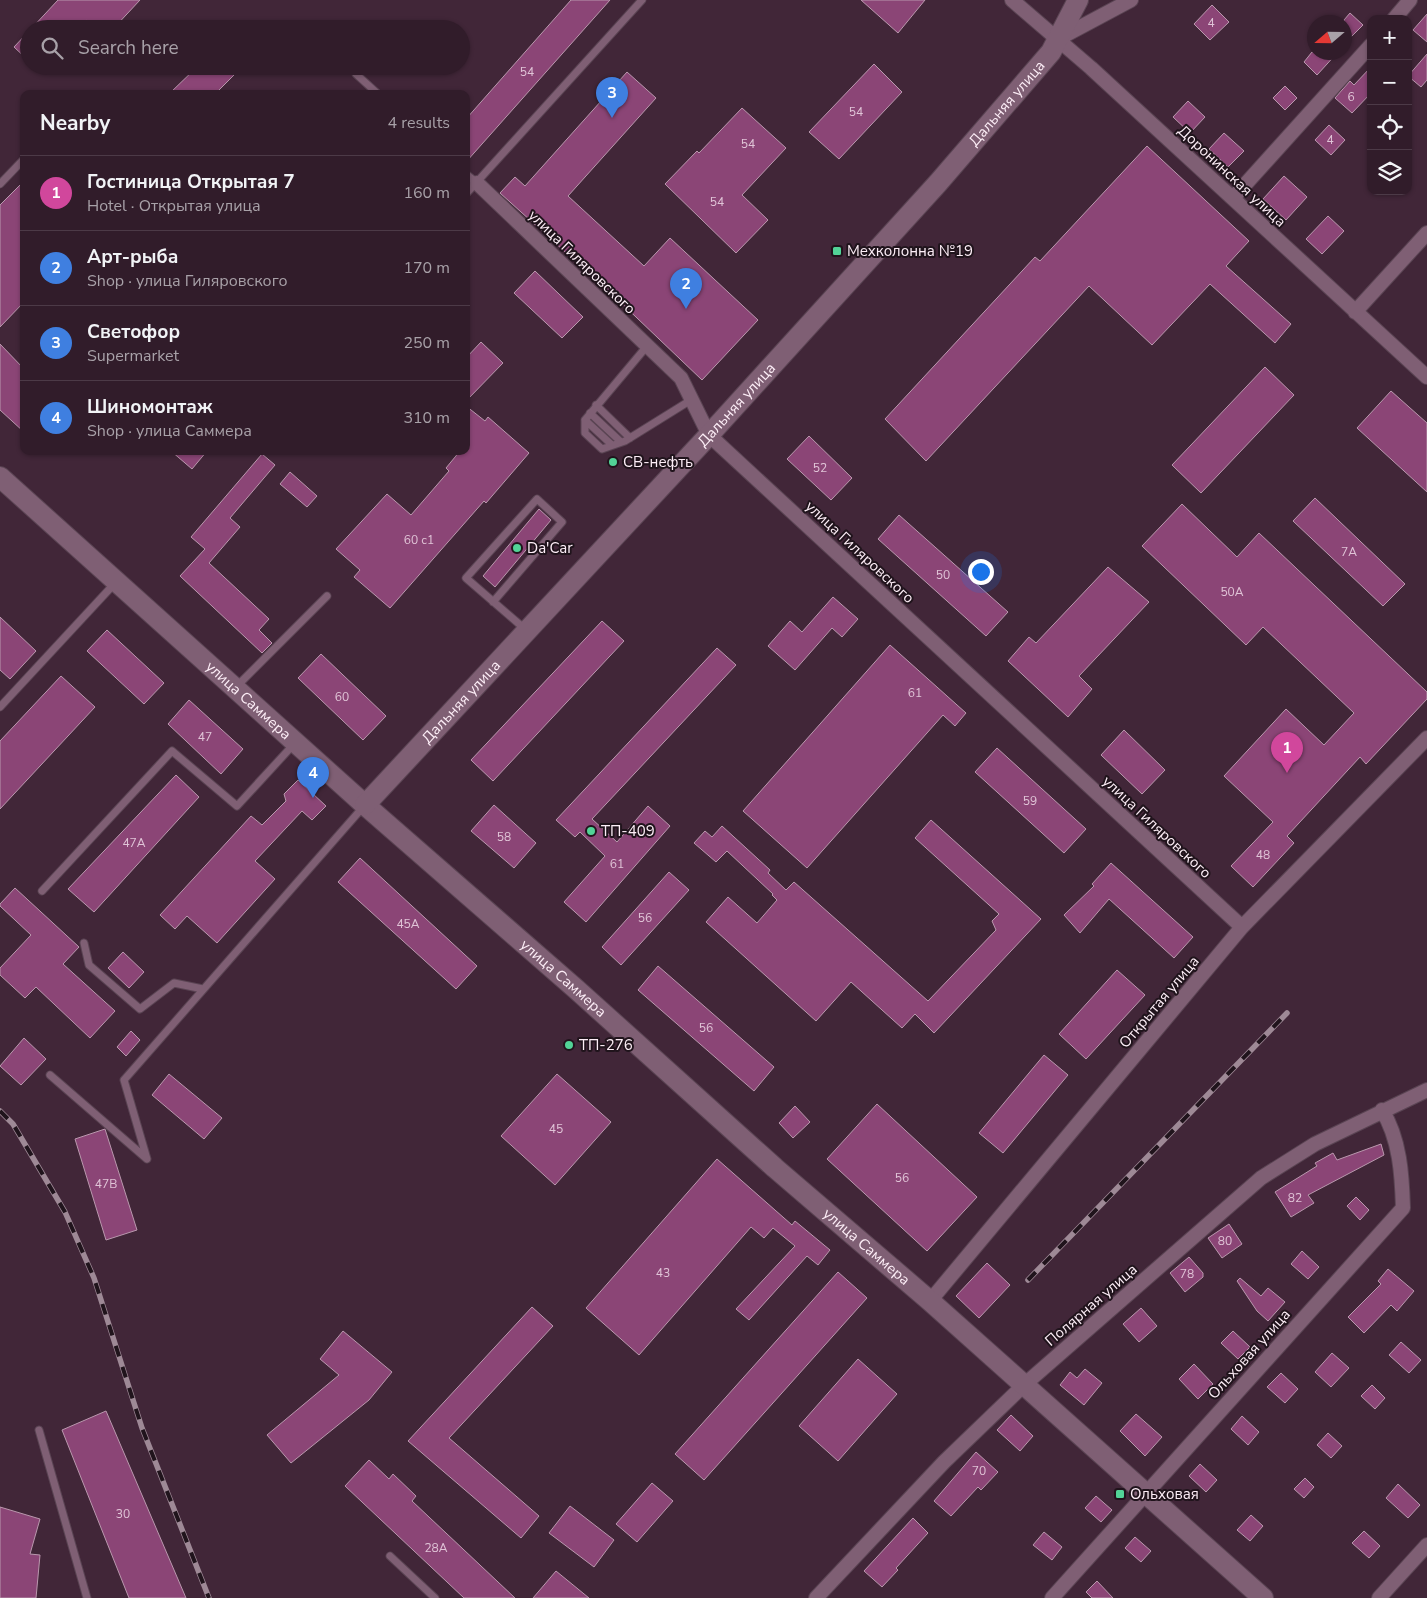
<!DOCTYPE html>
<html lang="en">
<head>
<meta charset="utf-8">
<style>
  body { margin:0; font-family:"Nunito Sans",sans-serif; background:#3d2936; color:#f1f3f6 }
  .controls { position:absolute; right:15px; top:15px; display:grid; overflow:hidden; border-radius:10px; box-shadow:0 1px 4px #0004 }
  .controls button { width:45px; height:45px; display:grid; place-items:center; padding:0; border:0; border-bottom:1px solid #4c3a47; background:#311c2a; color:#f1f3f6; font:25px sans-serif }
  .compass { position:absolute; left:1307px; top:15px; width:45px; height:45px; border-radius:50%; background:#311c2a; box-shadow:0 1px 4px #0004; rotate:250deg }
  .you { position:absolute; left:980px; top:571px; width:18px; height:18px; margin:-12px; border:4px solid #fff; border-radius:50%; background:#1a73e8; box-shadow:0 0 0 8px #1a73e833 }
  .badge { display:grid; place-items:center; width:32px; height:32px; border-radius:50%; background:#52d397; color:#fff; font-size:16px; font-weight:700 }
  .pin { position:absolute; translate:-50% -41px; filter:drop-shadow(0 1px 2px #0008) }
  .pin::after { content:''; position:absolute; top:26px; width:18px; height:15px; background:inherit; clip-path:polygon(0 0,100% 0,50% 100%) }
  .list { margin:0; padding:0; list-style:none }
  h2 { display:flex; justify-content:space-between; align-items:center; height:65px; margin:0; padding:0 20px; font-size:21px }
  h2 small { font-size:16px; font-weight:400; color:#a8a1a8 }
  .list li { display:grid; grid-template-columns:32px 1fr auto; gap:15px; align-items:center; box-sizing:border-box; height:75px; padding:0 20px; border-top:1px solid #4c3a47 }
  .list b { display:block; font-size:19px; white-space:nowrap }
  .list p { margin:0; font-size:16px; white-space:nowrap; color:#a8a1a8 }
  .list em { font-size:16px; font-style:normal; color:#a8a1a8 }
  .icon { flex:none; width:28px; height:28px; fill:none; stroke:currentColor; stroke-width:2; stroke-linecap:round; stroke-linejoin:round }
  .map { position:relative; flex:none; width:1427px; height:1598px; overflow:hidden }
  .search { position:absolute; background:#311c2a; box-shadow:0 1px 4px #0004; left:20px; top:20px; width:450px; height:55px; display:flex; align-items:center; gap:12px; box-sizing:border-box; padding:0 18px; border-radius:28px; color:#a8a1a8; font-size:19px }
  .panel { position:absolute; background:#311c2a; box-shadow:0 1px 4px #0004; left:20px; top:90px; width:450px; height:365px; border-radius:10px }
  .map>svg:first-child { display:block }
</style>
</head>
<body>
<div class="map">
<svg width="1427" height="1598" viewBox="0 0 1427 1598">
  <rect width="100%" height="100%" fill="#412638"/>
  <!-- building -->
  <path fill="#8b4576" stroke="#ba98ae" d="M58 0H140L113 29H96L86 20 78 29H31Z
    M571 0H610L466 162V119Z
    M861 0H925L898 33Z
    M1212 5 1229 22 1210 40 1194 24Z
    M1350 13 1363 25 1344 44V20Z
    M1427 14V42L1413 30Z
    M29 31V61L14 47Z
    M1312 52H1338L1317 75 1304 62Z
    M1427 54V80L1421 87 1408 76Z
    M874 64 902 92 839 159 809 132Z
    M198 66H226L234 75 215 94H169Z
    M1371 67V93L1352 113 1335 98 1350 81 1354 85Z
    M627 72 656 98 568 196 644 266 670 238 758 320 702 380 615 297 500 193 515 177 525 186Z
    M1285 86 1297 98 1285 110 1273 98Z
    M1188 101 1205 117 1190 133 1173 117Z
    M742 108 786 148 742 195 768 220 736 253 665 184 697 151 699 153Z
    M1329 125 1345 140 1331 155 1315 140Z
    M1224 133 1244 151 1228 167 1209 149Z
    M1147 146 1249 241 1226 266 1291 324 1275 343 1210 284 1152 345 1089 286 926 461 885 419 1035 257 1040 261Z
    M1284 176 1307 197 1286 220 1263 199Z
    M24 181V302L0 327V205Z
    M1328 216 1344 231 1322 254 1306 239Z
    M535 271 583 317 562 338 514 293Z
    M481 342 503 363 466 401V358Z
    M0 344 24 369V432L0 410Z
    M1265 367 1294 395 1201 493 1172 465Z
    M1391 391 1427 423V492L1357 428Z
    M466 406 485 421 488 417 529 453 486 503 484 501 390 608 354 577 360 570 336 549 387 494 411 515 449 471 446 468 460 451H466Z
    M809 436 852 478 831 500 787 459Z
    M171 451H207L192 469Z
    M262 454 275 465 230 518 240 527 209 563 269 619 259 630 272 643 262 653 180 576 205 549 191 537Z
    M290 472 317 496 307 507 280 484Z
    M1315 498 1405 584 1383 606 1293 521Z
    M1182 504 1237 557 1259 533 1427 692V699L1366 764 1360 757 1287 836 1294 843 1253 887 1231 866 1273 822 1224 776 1286 709 1324 745 1354 713 1263 627 1246 645 1142 546Z
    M539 509 551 520 495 587 483 576Z
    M899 515 1008 612 986 636 878 539Z
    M1108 567 1149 602 1079 676 1092 689 1068 717 1008 661 1029 637 1036 643Z
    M833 597 858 619 842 637 832 628 795 670 768 646 790 621 802 632Z
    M0 617 36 651 10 679 0 670Z
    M602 621 624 641 493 781 471 760Z
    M107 630 164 683 144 704 87 651Z
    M890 645 966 713 955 726 943 715 807 868 743 811Z
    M717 648 736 665 592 819 617 842 648 806 670 826 586 922 564 902 605 856 580 832 575 837 556 820Z
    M321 654 386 716 363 740 298 678Z
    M61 676 95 707 0 809V741Z
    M189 700 243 749 221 774 168 724Z
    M1124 730 1165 770 1142 794 1101 755Z
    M997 748 1086 829 1064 853 975 772Z
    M176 775 199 797 94 912 68 889Z
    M298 780 326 806 312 820 302 811 255 861 275 879 217 943 187 916 175 929 160 915 251 816 262 825 286 801 284 794Z
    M494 805 536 843 514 868 471 831Z
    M931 820 1041 919 934 1033 915 1014 902 1028 851 982 816 1021 706 922 728 897 757 923 777 900 772 895 773 894 727 851 716 862 694 843 705 831 712 837 722 826 770 870 768 873 786 890 794 882 928 1001 996 930 992 921 999 914 915 838Z
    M360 858 477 966 456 989 338 882Z
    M1111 863 1193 937 1174 958 1109 899 1080 933 1064 915 1094 886 1092 884Z
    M669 872 689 890 621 965 602 947Z
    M15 888 79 947 63 964 115 1011 90 1038 36 987 25 998 0 975V968L31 935 0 906V904Z
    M123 952 144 972 129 988 108 968Z
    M658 966 774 1067 754 1091 638 990Z
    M1117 970 1145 995 1086 1059 1059 1034Z
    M131 1031 140 1040 126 1056 117 1047Z
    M24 1038 46 1059 21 1085 0 1066Z
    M1044 1055 1068 1075 1003 1153 979 1133Z
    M169 1074 222 1118 204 1139 152 1095Z
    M557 1074 611 1122 555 1185 501 1136Z
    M877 1104 977 1197 927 1251 827 1159Z
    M795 1106 810 1122 793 1138 779 1123Z
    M105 1129 137 1230 106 1240 75 1139Z
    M1381 1144 1384 1155 1308 1195 1314 1203 1291 1217 1275 1192 1317 1166 1315 1163 1333 1153 1337 1160Z
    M717 1159 792 1225 795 1221 830 1250 818 1265 807 1256 749 1320 736 1309 795 1246 773 1228 764 1238 751 1227 639 1355 586 1308Z
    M1356 1197 1369 1210 1360 1220 1347 1206Z
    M1229 1224 1242 1244 1222 1258 1208 1238Z
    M1302 1251 1319 1267 1308 1279 1291 1264Z
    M1189 1257 1203 1273V1277L1185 1292 1170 1273Z
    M987 1263 1010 1285 979 1318 956 1296Z
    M1388 1269 1414 1291 1397 1311 1391 1305 1364 1333 1348 1317 1381 1284 1378 1281Z
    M838 1272 867 1298 704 1480 675 1454Z
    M1240 1278 1261 1296 1268 1288 1285 1302 1268 1321 1257 1311 1237 1281Z
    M532 1307 553 1326 449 1438 539 1516 521 1538 408 1441Z
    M1141 1308 1157 1326 1139 1342 1123 1324Z
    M343 1331 392 1372 369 1400 291 1463 267 1435 339 1375 320 1359Z
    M1233 1331 1250 1347 1238 1359 1221 1343Z
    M1401 1342 1421 1360 1409 1373 1389 1355Z
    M1332 1353 1349 1368 1331 1387 1315 1372Z
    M858 1359 897 1394 838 1461 799 1426Z
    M1194 1364 1213 1384 1198 1399 1179 1379Z
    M1085 1369 1102 1383 1084 1405 1060 1385 1070 1372 1077 1378Z
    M1281 1373 1298 1389 1285 1403 1267 1387Z
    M1372 1385 1385 1398 1375 1409 1361 1396Z
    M106 1411 186 1598H129L62 1430Z
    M1136 1414 1162 1437 1145 1456 1120 1431Z
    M1011 1415 1033 1436 1020 1451 997 1430Z
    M1242 1416 1259 1432 1248 1445 1231 1429Z
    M1328 1433 1342 1446 1331 1458 1317 1445Z
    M976 1452 998 1472 981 1490 978 1487 951 1516 934 1501Z
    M369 1460 389 1479 393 1474 416 1496 412 1501 515 1598H464L345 1486Z
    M1200 1464 1217 1480 1206 1492 1189 1476Z
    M1305 1478 1314 1487 1304 1498 1294 1489Z
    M652 1483 673 1501 637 1542 616 1524Z
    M1398 1484 1420 1505 1408 1518 1386 1498Z
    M1096 1496 1112 1510 1101 1522 1085 1508Z
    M570 1506 614 1540 594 1567 549 1533Z
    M0 1507 40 1519 30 1554 40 1555 36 1598H0Z
    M1251 1515 1263 1526 1250 1541 1237 1530Z
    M913 1518 928 1533 896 1568 898 1570 882 1587 864 1571Z
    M1364 1531 1380 1546 1369 1558 1352 1543Z
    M1044 1532 1062 1547 1052 1560 1033 1545Z
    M1135 1537 1151 1551 1141 1562 1125 1548Z
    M556 1571 589 1598H533Z
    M1097 1581 1113 1598H1092L1086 1592Z"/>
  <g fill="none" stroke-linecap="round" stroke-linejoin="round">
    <!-- lane casing -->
    <g stroke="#5a4453" stroke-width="9">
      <path id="lane" d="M356 74 378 94
        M466 174 477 183
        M0 184 24 159
        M466 194 642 0
        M647 346 585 420V433L602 449 625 441 691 400
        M596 405 630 438
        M590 413 621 442
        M585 420 612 445
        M493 602 562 522 537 499 466 578 526 630
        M237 686 327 596
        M0 707 116 582
        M42 891 172 751 237 806 294 744
        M84 943 89 965 140 1009 174 983 203 989
        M50 1075 147 1159 124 1080 364 806
        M39 1430 87 1598
        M390 1556 435 1598"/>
    </g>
    <!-- street casing -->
    <g stroke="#5a4453" stroke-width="16">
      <path id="street" d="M1012 0 1091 68 1427 377
        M1394 19 1410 0
        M1058 39 1131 0
        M477 183 681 378 709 435 1242 927
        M1233 198 1371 45
        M1355 312 1427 233
        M930 1301 1242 927 1427 738
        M816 1598 944 1462 1024 1385 1261 1178 1315 1144 1427 1090
        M1052 1598 1403 1208C1402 1175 1400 1139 1382 1110
        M1379 1598 1427 1545"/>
    </g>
    <!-- secondary casing -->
    <g stroke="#5a4453" stroke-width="22">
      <g id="secondary">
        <path id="s1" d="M0 477 365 805 576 989 775 1168 930 1301 1263 1598"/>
        <path id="s2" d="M365 805 709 435 938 183 1051 52 1078 0"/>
      </g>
    </g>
    <!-- lane -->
    <use href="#lane" stroke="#7f5f74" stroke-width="7"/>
    <!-- street -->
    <use href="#street" stroke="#7f5f74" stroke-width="14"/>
    <!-- secondary -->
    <use href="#secondary" stroke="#7f5f74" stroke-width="20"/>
    <!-- rail casing -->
    <g stroke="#9e8996" stroke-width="5.5">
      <path id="rail" d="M0 1111 13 1124 65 1212 94 1278 142 1428 209 1598
        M1028 1280 1287 1013"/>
    </g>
    <!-- rail -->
    <use href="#rail" stroke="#20141c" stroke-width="4" stroke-dasharray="11" stroke-linecap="butt"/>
  </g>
  <!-- markers -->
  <g fill="#52d397" stroke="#20141c" stroke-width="2">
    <rect x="832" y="246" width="10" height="10" rx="2.5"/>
    <circle cx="613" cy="462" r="5"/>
    <circle cx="517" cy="548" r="5"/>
    <circle cx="591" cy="831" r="5"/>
    <circle cx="569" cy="1045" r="5"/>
    <rect x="1115" y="1489" width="10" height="10" rx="2.5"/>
  </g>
  <g text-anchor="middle" stroke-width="4" stroke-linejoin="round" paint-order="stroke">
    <!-- number labels -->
    <g font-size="12" fill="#e0c4d7">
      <text x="1211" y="27">4</text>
      <text x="527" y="76">54</text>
      <text x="1351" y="101">6</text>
      <text x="856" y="116">54</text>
      <text x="1330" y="144">4</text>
      <text x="748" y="148">54</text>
      <text x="717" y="206">54</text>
      <text x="820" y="472">52</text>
      <text x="419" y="544">60 с1</text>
      <text x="1349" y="556">7А</text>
      <text x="943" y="579">50</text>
      <text x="1232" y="596">50А</text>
      <text x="915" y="697">61</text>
      <text x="342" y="701">60</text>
      <text x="205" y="741">47</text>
      <text x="1030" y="805">59</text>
      <text x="504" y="841">58</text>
      <text x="134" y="847">47А</text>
      <text x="1263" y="859">48</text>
      <text x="617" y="868">61</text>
      <text x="645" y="922">56</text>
      <text x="408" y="928">45А</text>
      <text x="706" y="1032">56</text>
      <text x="556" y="1133">45</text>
      <text x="902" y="1182">56</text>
      <text x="106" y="1188">47В</text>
      <text x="1295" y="1202">82</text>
      <text x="1225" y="1245">80</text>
      <text x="663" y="1277">43</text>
      <text x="1187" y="1278">78</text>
      <text x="979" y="1475">70</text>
      <text x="123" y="1518">30</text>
      <text x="436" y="1552">28А</text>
    </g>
    <!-- street labels -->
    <g font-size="15" fill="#fdeef7" stroke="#20141c">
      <text dy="5" stroke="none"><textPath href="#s2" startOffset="951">Дальняя улица</textPath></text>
      <text transform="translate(1232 176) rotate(43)" y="5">Доронинская улица</text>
      <text transform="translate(582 262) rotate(44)" y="5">улица Гиляровского</text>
      <text dy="5" stroke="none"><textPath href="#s2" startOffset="546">Дальняя улица</textPath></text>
      <text transform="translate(860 552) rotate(43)" y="5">улица Гиляровского</text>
      <text dy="5" stroke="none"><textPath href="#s1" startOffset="334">улица Саммера</textPath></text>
      <text dy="5" stroke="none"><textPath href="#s2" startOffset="141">Дальняя улица</textPath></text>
      <text transform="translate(1157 827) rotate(43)" y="5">улица Гиляровского</text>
      <text dy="5" stroke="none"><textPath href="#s1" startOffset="754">улица Саммера</textPath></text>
      <text transform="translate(1159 1002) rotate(-50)" y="5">Открытая улица</text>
      <text dy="5" stroke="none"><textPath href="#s1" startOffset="1159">улица Саммера</textPath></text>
      <text transform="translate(1091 1305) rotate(-41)" y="5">Полярная улица</text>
      <text transform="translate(1249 1354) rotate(-48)" y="5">Ольховая улица</text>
    </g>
    <!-- poi labels -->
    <g font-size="15" fill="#fdeef7" stroke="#20141c" text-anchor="start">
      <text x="847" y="256">Мехколонна №19</text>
      <text x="623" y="467">СВ-нефть</text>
      <text x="527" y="553">Da'Car</text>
      <text x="601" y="836">ТП-409</text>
      <text x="579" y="1050">ТП-276</text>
      <text x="1130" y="1499">Ольховая</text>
    </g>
  </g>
</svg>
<div class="controls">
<button>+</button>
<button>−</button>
<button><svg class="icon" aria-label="locate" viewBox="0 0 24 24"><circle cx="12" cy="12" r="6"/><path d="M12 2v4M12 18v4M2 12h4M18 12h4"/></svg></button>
<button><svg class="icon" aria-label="layers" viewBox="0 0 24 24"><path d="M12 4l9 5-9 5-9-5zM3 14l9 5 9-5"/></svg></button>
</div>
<svg class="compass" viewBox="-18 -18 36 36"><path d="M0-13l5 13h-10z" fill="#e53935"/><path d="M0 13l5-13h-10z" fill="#a8a1a8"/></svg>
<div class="you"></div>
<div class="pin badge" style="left:1287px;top:773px;background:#d1479c">1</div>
<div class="pin badge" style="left:686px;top:309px;background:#3f7fe0">2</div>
<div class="pin badge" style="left:612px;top:118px;background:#3f7fe0">3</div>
<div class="pin badge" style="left:313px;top:798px;background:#3f7fe0">4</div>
<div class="search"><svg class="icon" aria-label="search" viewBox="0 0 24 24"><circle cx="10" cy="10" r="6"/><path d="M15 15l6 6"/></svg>Search here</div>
<section class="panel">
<h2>Nearby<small>4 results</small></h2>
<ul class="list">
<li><span class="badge" style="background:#d1479c">1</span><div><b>Гостиница Открытая 7</b><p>Hotel · Открытая улица</p></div><em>160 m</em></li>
<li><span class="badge" style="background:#3f7fe0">2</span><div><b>Арт-рыба</b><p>Shop · улица Гиляровского</p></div><em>170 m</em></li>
<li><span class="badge" style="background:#3f7fe0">3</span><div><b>Светофор</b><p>Supermarket</p></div><em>250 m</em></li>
<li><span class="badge" style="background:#3f7fe0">4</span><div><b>Шиномонтаж</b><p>Shop · улица Саммера</p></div><em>310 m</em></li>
</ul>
</section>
</div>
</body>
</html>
